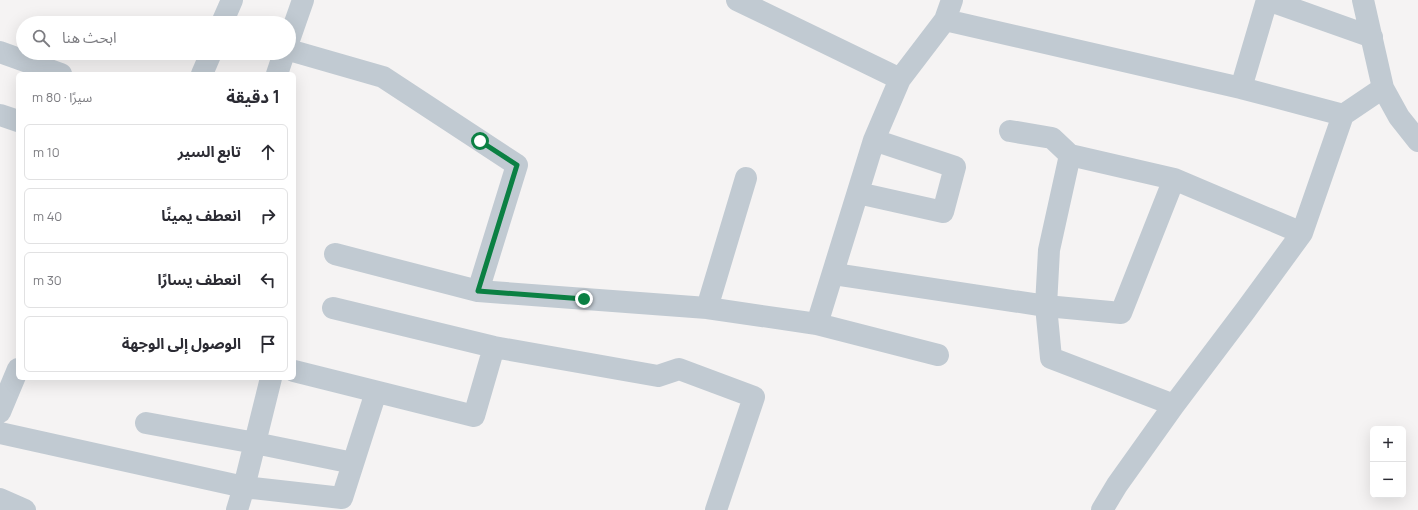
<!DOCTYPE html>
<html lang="ar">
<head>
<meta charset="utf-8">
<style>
  body { margin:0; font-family:Manrope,"Noto Sans Arabic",sans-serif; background:#f7f7f7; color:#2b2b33; direction:rtl }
  .controls { position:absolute; right:12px; bottom:12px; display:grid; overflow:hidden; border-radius:6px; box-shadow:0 4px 16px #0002 }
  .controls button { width:36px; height:36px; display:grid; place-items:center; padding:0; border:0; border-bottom:1px solid #e1e1e2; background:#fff; color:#2b2b33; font:20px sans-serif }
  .stop { position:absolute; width:12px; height:12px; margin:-9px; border:3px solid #0b8043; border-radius:50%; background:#fff }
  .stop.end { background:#0b8043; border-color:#fff; box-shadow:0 1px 4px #0008 }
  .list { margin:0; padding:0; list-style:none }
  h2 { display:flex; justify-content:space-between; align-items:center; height:52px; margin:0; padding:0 16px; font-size:17px }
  h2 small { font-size:13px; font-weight:400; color:#7c7c81 }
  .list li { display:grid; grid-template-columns:26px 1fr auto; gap:12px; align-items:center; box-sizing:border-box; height:56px; margin:0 8px 8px; padding:0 8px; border:1px solid #e1e1e2; border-radius:6px }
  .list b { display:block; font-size:15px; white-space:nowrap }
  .list em { font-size:13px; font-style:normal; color:#7c7c81 }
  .icon { flex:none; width:22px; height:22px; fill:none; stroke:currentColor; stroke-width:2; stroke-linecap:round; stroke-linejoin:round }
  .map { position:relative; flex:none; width:1418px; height:510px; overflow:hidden; direction:ltr }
  .search { position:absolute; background:#fff; box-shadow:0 4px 16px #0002; left:16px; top:16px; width:280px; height:44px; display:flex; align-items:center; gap:10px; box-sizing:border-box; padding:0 14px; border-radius:22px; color:#7c7c81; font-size:15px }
  .panel { position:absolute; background:#fff; box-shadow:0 4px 16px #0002; left:16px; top:72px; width:280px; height:308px; border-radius:6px; direction:rtl }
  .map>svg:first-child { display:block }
</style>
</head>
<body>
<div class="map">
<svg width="1418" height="510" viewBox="0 0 1418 510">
  <rect width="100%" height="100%" fill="#f5f3f3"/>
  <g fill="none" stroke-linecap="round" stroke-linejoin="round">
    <!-- minor -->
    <path stroke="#c1cad2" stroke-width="22" d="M737 0 900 79
      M1268 0 1372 37
      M1363 0 1383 88 1399 117 1418 141
      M945 20 1241 88 1343 115
      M222 23 232 0
      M289 40 303 0
      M289 50 383 77 517 165 478 291
      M0 52 61 74
      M202 74 211 53
      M277 74 284 53
      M1241 88 1267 0
      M0 115 18 121
      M1010 131 1052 138 1070 155 1174 179 1302 233
      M1070 155 1049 250 1046 306 1051 358 1174 405 1245 311 1302 233 1343 115 1383 88
      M858 193 943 212 955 167 874 140
      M335 254 478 291 707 308 817 324 938 355
      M834 274 1046 306 1121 313 1174 179
      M333 308 494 347 658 376 679 369 754 397 716 510
      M707 308 746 178
      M817 324 874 140 900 79 945 20 952 0
      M294 371 474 416 494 347
      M0 412 18 369
      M146 423 255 443 353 463
      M0 433 244 487 342 498 376 392
      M0 499 25 510
      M237 510 244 487 271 378
      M1102 510 1117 485 1174 405"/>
  </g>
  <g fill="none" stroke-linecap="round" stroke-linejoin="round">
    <!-- route -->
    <path stroke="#0b8043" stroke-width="5" d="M480 141 517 165 478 291 584 299"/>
  </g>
</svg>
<div class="controls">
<button>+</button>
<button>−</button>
</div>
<div class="stop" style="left:480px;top:141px"></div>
<div class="stop end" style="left:584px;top:299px"></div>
<div class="search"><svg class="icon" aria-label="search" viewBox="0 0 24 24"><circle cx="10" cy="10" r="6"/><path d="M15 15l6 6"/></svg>ابحث هنا</div>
<section class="panel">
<h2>1 دقيقة<small>سيرًا · 80 m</small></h2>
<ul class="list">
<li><svg class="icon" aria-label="ahead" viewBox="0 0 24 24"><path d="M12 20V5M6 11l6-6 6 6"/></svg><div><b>تابع السير</b></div><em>10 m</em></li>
<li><svg class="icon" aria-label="right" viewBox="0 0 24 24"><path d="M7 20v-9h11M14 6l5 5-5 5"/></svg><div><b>انعطف يمينًا</b></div><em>40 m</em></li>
<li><svg class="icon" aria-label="left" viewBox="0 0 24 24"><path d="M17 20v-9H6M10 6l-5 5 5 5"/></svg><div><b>انعطف يسارًا</b></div><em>30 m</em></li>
<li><svg class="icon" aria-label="arrive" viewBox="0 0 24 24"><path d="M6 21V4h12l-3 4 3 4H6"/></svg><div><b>الوصول إلى الوجهة</b></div></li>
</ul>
</section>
</div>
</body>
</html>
